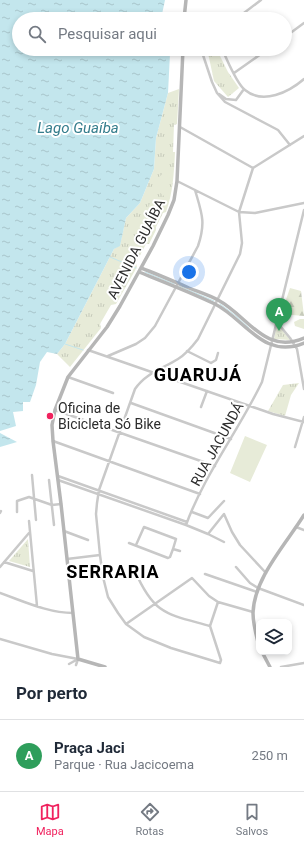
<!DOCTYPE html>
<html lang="pt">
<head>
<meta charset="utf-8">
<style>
  body { margin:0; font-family:Roboto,sans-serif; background:#f2f2f3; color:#1f2937 }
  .controls { position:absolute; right:12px; bottom:12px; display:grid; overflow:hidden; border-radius:8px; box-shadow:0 2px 6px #0003 }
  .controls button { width:36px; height:36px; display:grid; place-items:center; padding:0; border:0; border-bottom:1px solid #e0e1e3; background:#fff; color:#1f2937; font:20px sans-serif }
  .you { position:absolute; left:189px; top:272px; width:14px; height:14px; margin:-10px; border:3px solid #fff; border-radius:50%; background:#1a73e8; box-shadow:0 0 0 6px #1a73e833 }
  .badge { display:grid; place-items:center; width:26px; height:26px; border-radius:50%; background:#f0225e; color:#fff; font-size:13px; font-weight:700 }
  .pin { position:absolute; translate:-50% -33px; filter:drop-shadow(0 1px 2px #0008) }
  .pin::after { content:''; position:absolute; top:21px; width:14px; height:12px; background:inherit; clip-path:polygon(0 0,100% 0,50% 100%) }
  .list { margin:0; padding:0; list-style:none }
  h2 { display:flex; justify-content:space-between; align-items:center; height:52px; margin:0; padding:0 16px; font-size:17px }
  h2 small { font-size:13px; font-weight:400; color:#747a83 }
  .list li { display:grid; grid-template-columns:26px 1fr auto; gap:12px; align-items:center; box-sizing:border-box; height:72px; padding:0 16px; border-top:1px solid #e0e1e3 }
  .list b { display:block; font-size:15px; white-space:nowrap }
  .list p { margin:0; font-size:13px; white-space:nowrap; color:#747a83 }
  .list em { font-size:13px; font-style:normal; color:#747a83 }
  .icon { flex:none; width:22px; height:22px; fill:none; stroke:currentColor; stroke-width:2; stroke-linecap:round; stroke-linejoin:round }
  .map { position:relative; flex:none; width:304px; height:667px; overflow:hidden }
  .search { position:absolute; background:#fff; box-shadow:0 2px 6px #0003; left:12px; right:12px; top:12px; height:44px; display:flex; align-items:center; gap:10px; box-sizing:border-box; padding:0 14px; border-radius:22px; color:#747a83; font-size:15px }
  .sheet { height:124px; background:#fff }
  nav { display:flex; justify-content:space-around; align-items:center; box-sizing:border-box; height:56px; border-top:1px solid #e0e1e3; background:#fff; font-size:11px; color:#747a83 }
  nav a { display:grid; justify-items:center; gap:2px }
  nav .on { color:#f0225e }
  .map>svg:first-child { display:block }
</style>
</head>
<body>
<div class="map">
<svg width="304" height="667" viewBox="0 0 304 667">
  <defs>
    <pattern id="grass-tufts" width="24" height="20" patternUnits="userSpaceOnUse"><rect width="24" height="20" fill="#e7ebd8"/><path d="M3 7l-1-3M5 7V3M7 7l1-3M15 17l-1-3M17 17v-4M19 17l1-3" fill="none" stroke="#c6caba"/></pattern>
    <pattern id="forest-firs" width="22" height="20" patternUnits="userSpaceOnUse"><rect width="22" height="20" fill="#e7ebd8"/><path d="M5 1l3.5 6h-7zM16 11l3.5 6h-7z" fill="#c6caba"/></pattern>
    <pattern id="water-ripples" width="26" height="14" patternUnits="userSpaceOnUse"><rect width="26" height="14" fill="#c3e6ed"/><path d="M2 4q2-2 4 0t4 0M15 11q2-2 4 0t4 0" fill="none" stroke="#a8c5cb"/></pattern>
  </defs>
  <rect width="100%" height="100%" fill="#fff"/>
  <!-- grass -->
  <path fill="url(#grass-tufts)" d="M217 50 228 72 239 88 228 97 214 81 208 53Z
    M179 89 177 124 174 125 173 152H175C174 173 173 193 166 212L163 213 156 227V230L149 244H146L136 263 137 267 116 304 111 305 100 324 101 328 70 367 57 354 65 344 114 249 120 245 126 218 140 203 154 169 156 138 168 93Z
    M277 323 290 340 274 339Z
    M299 383 291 395 285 416 268 411 283 385Z
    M28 539 30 567 9 561Z"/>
  <!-- forest -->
  <path fill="url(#forest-firs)" d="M290 288 301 291 304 316 281 314Z
    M300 319H304V329L295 326 294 322Z"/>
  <!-- pitch -->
  <path fill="#e7ebd8" d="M165 172 172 182 166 187 169 192 163 196 156 187 163 183 159 177Z
    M154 195 166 200 158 219 145 214Z
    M245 436 267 445 250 482 230 473Z"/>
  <!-- water -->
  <path fill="url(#water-ripples)" d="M0 0H165L161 19H19V49H162L170 54 168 93 156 138 154 169 140 203 126 218 120 246 114 249 65 344 57 354 47 352 40 362 36 385 30 402H23V411L13 412 16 426 0 431Z
    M0 433 17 442 0 447Z"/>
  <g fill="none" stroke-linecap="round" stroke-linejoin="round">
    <!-- stream -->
    <path stroke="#c3e6ed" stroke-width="1" d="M110 257 136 268
      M145 272 174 284
      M179 286 214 301
      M220 304 236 316 249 328
      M65 344 83 350"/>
    <!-- street -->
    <path stroke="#c9c9c9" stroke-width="2.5" d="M236 19 261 0
      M285 37 304 23
      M201 49 212 82 217 93 225 102 278 130 290 145
      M222 49C227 59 236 83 245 90 263 105 289 92 304 79
      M234 73 268 49
      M219 94 226 99 236 100 244 89
      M180 127 253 168
      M177 181 239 212 255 213 304 203
      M276 321 290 338 297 349 304 389
      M88 350 273 414 304 422
      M187 351 211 363 216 360 218 353
      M108 356 136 344 145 338 155 326 198 246C206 222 202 214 195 190
      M68 377 113 393
      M131 403 231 439
      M201 407 207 391
      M55 410 215 466
      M53 441 200 494
      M295 447 304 417
      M32 475 36 520
      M58 476 187 522
      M49 480 54 525
      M58 480 186 525 208 534 224 514 232 532 240 545 266 573
      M17 512V501L29 497 52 505 61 504
      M192 512 208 518 224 501
      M0 513 1 511
      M29 521 37 606
      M186 525C204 475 239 430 262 382L304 210
      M296 527 304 530
      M64 531 88 540
      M208 534 224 542
      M129 543 168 558 170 557 173 549
      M136 545 144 527 176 539 173 549 180 551
      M67 559 100 555
      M4 562 33 571
      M0 567 29 533
      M236 567 250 583 258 588 304 605
      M135 571C154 615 167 614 210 626
      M205 574 257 592
      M0 593C23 601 48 613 73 613
      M218 602 210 626 221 660 220 663 171 648 144 637 126 624 118 613 108 597 103 577 100 555 96 514 97 503 99 490 135 389C146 373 162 369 178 359 186 354 192 347 198 339L240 254 242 243 239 212 253 168 304 136
      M126 624 192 578 209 596 218 602 253 612
      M0 639 52 654 78 659
      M69 664 78 659 76 665
      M281 667 304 663"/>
    <!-- secondary -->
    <path stroke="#b6b6b6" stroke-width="3.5" d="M184 19 186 0
      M141 268C157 274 173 281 189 288 199 292 209 295 218 300 248 316 264 355 304 338
      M139 272C164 282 190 292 215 304 245 319 263 360 304 343
      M259 646C256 635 253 624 253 613 254 578 286 544 304 515
      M262 652 270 667
      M105 667 78 659 61 504 53 441 52 425 55 410 68 377 107 327 120 306 153 246 168 215 174 200 177 181 183 49"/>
  </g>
  <!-- markers -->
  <circle fill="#f0225e" stroke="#fff" stroke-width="1.5" cx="50" cy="416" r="4"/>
  <g text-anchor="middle" stroke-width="4" stroke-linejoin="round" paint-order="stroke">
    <!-- street labels -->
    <g font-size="14" fill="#2c2c2c" stroke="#fff">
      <text transform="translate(136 249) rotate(-63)" y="5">AVENIDA GUAÍBA</text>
      <text transform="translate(217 444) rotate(-61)" y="5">RUA JACUNDÁ</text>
    </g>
    <!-- poi labels -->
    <g font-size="14" fill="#2c2c2c" stroke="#fff" text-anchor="start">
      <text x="58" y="413">Oficina de<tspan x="58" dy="16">Bicicleta Só Bike</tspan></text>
    </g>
    <!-- water labels -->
    <g font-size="15" font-style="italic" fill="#347d8c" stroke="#fff">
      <text x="78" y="133">Lago Guaíba</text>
    </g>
    <!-- district labels -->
    <g font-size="18" font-weight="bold" letter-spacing="1" fill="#000" stroke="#fff">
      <text x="198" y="381">GUARUJÁ</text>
      <text x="113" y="578">SERRARIA</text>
    </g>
  </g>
</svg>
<div class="controls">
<button><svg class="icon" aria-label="layers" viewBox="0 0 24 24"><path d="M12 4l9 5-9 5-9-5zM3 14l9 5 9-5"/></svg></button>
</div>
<div class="you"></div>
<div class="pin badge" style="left:279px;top:331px;background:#2e9e5b">A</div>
<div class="search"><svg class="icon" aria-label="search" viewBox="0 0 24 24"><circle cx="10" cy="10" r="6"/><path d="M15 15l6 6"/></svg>Pesquisar aqui</div>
</div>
<section class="sheet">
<h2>Por perto<small></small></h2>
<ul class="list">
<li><span class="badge" style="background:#2e9e5b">A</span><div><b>Praça Jaci</b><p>Parque · Rua Jacicoema</p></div><em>250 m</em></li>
</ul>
</section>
<nav>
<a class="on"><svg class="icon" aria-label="map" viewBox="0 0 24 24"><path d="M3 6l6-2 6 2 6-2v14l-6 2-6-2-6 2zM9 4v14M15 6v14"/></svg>Mapa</a>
<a><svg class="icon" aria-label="directions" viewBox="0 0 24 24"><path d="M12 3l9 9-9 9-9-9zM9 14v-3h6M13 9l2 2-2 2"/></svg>Rotas</a>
<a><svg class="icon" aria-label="saved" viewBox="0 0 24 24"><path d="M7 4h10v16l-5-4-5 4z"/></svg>Salvos</a>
</nav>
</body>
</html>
